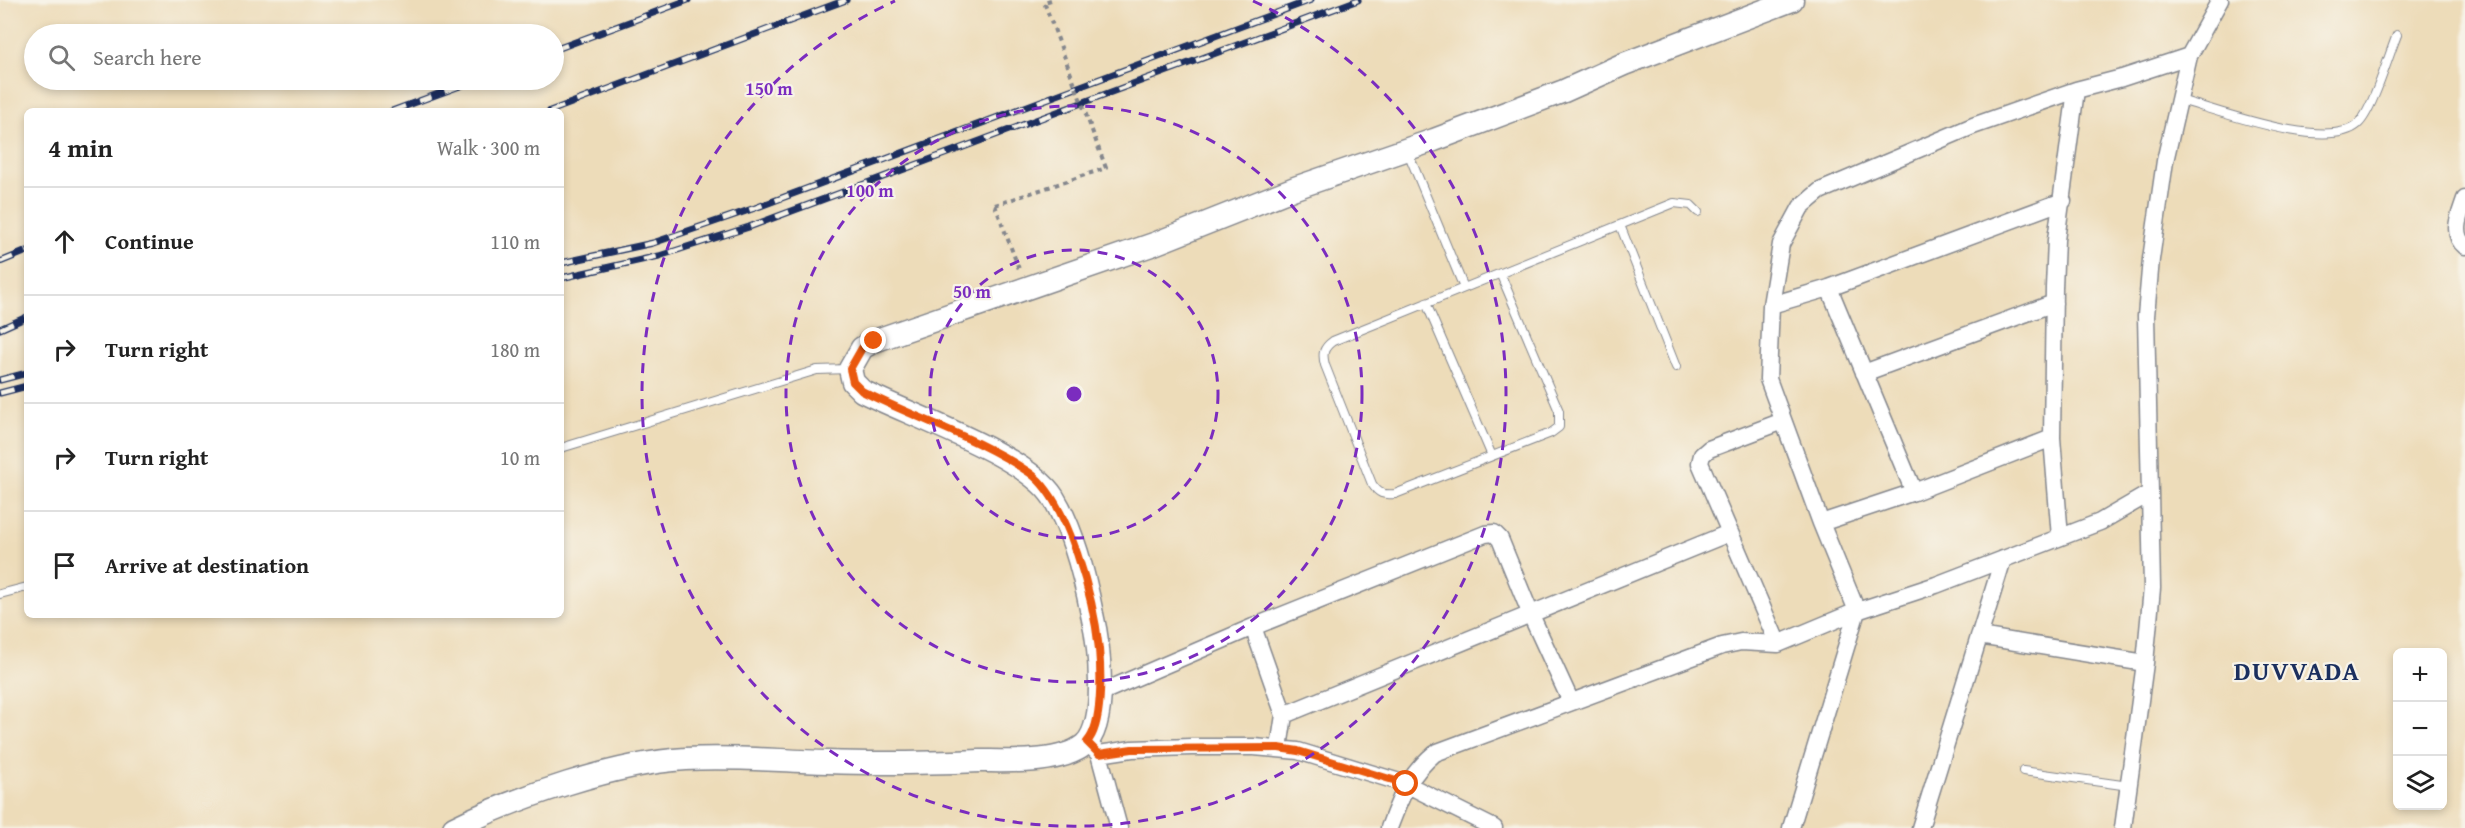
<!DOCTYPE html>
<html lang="en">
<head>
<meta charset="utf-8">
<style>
  body { margin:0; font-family:"Gentium Book Plus",serif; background:#f2f2f2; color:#222 }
  .controls { position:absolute; right:18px; bottom:18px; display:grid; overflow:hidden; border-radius:9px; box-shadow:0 3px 9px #0003 }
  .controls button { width:54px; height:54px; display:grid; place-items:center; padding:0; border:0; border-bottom:2px solid #e0e0e0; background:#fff; color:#222; font:30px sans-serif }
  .stop { position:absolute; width:18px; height:18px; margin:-14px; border:4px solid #ea580c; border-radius:50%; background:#fff }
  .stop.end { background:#ea580c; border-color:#fff; box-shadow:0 2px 6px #0008 }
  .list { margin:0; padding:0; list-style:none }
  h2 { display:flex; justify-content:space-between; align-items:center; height:78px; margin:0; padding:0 24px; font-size:26px }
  h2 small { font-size:20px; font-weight:400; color:#767676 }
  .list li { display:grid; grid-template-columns:39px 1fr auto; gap:18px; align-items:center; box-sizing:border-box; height:108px; padding:0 24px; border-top:2px solid #e0e0e0 }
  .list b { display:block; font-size:22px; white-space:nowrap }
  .list em { font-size:20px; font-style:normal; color:#767676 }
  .icon { flex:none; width:33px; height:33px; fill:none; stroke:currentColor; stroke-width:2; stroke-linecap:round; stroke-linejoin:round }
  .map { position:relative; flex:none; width:2465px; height:828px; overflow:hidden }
  .search { position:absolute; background:#fff; box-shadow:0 3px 9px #0003; left:24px; top:24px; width:540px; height:66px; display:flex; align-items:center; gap:15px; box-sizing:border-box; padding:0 21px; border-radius:33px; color:#767676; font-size:22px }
  .panel { position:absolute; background:#fff; box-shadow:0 3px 9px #0003; left:24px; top:108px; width:540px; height:510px; border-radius:9px }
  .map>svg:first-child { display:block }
</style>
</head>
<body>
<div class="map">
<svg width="2465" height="828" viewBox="0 0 2465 828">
  <rect width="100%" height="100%" fill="#f7f3e8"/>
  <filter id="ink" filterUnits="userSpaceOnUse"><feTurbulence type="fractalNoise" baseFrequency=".0167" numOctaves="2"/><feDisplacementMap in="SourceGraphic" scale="12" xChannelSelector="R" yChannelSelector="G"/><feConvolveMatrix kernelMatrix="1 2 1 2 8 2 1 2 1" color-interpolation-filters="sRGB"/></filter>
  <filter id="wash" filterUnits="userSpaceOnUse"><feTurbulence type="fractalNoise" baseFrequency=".008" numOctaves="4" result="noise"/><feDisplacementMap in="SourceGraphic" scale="24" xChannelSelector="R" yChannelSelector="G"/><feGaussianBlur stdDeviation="1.35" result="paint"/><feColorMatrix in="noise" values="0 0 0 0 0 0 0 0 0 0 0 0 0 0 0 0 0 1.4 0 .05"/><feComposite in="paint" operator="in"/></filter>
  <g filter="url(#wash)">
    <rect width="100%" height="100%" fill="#eddcb9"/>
  </g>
  <g filter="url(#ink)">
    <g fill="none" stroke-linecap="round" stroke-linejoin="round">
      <!-- lane casing -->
      <g stroke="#84868c" stroke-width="10">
        <path id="lane" d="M2180 100C2217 110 2327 152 2358 124 2372 112 2389 54 2397 35
          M1407 150 1464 288
          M1620 225 1676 367
          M1500 273 1559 411V427L1551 433 1395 494C1383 495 1379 494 1372 484L1325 365C1322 354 1323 348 1333 341L1674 203 1691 205 1698 212
          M1426 303 1492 456
          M561 448 817 370 849 369
          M0 594 27 587
          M2023 771 2129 786"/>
      </g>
      <!-- street casing -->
      <g stroke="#84868c" stroke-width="19">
        <path id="street" d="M2189 56 2220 0
          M2465 199C2460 214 2450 234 2465 246
          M1829 288 1914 492
          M1771 305 1829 288 2063 201
          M1864 373 2054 303
          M1821 523 1914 492 2052 438
          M1253 627 1284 715 1279 748
          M1979 636 2145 663
          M1778 644 1700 463 1702 455 1709 449 1783 421
          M1100 693 1253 627 1485 534 1494 533 1500 539 1531 615 1571 702
          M1284 715 1729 533
          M1087 742 1099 754 1132 749 1191 747H1254L1298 751 1406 784 1494 828
          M1099 754 1119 828
          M1389 828C1401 796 1408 776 1435 753L1722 646 1741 642 1778 644 1857 611 1936 585 2100 522 2150 493 2146 316 2151 259 2165 161 2189 56 2122 78 2076 90 2056 240 2054 288 2052 438 2060 537
          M1791 828 1857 611 1821 523 1768 379 1771 305 1781 244 1801 207 1820 191 1973 126 2076 90
          M1920 828 2003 559
          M2123 828 2145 663 2152 588 2150 493"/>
      </g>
      <!-- secondary casing -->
      <g stroke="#84868c" stroke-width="25">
        <path id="secondary" d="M454 828C517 797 616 763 686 759 733 756 780 761 827 762 878 764 929 763 980 761 1009 761 1060 764 1084 745 1109 725 1099 643 1092 614 1085 578 1072 528 1053 497 1026 455 909 415 862 391L853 382 850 369 862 348 874 341 1154 244 1295 188 1434 140 1564 91 1624 64 1792 0"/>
      </g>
      <!-- path -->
      <path stroke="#84868c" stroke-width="4" stroke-dasharray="4.5 4.5" stroke-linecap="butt" d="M995 205 1019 269"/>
      <!-- lane -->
      <use href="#lane" stroke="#fff" stroke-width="8"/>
      <!-- street -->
      <use href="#street" stroke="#fff" stroke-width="16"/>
      <!-- secondary -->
      <use href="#secondary" stroke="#fff" stroke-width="22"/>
      <!-- rail casing -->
      <g stroke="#1b2f5e" stroke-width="7">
        <path id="rail" d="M554 50 688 0
          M392 111 476 80
          M550 111 846 0
          M0 262 27 251
          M561 263 653 243 755 208 1311 0
          M561 278 659 256 749 227 1358 0
          M0 329 27 317
          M0 380 27 373
          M0 393 27 386"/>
      </g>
      <!-- rail -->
      <use href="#rail" stroke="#f7f3e8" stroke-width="4.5" stroke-dasharray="14" stroke-linecap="butt"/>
      <!-- path-bridge -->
      <path stroke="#84868c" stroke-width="4" stroke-dasharray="4.5 4.5" stroke-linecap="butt" d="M995 205 1106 168 1044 2 1051 0"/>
    </g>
  </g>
  <g fill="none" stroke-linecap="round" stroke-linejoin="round" filter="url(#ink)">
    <!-- route -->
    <path stroke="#ea580c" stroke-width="8" d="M874 341 862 348 850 369 853 382 862 391C917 419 979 438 1030 473 1069 501 1094 602 1099 649 1101 671 1103 725 1087 742L1099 754 1132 749 1279 748 1298 751 1406 784"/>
  </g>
  <!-- distance rings -->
  <g fill="none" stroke="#7b2cbf" stroke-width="3" stroke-dasharray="10 8">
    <circle cx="1074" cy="394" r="144"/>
    <circle cx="1074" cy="394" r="288"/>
    <path d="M1253 1A432 432 0 1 1 895 1"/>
  </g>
  <g text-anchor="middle" stroke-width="4.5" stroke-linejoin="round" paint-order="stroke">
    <!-- district labels -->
    <g font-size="26" font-weight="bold" letter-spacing="1.5" fill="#1b2f5e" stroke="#f7f3e8">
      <text x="2297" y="680">DUVVADA</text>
    </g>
  </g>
  <circle cx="1074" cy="394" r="9" fill="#7b2cbf" stroke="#f7f3e8" stroke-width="3"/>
  <g font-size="18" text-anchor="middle" font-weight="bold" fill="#7b2cbf" stroke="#f7f3e8" stroke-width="4.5" stroke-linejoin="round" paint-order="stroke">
    <text x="769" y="95">150 m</text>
    <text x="870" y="197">100 m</text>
    <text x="972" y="298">50 m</text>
  </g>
</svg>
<div class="controls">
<button>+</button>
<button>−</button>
<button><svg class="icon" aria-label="layers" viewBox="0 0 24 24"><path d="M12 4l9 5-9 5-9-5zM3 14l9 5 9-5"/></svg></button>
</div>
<div class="stop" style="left:1406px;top:784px"></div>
<div class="stop end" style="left:874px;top:341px"></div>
<div class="search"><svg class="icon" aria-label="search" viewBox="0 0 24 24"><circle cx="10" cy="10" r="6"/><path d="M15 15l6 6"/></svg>Search here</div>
<section class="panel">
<h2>4 min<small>Walk · 300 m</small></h2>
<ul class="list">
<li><svg class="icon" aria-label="ahead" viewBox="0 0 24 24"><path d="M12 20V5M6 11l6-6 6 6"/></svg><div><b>Continue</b></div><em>110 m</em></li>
<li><svg class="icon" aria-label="right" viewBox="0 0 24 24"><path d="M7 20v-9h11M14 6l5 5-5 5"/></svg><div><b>Turn right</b></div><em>180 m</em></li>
<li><svg class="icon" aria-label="right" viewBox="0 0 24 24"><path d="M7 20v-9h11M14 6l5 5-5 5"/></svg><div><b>Turn right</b></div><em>10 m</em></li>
<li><svg class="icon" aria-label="arrive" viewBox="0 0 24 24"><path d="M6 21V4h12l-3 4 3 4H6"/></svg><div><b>Arrive at destination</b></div></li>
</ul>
</section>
</div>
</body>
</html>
